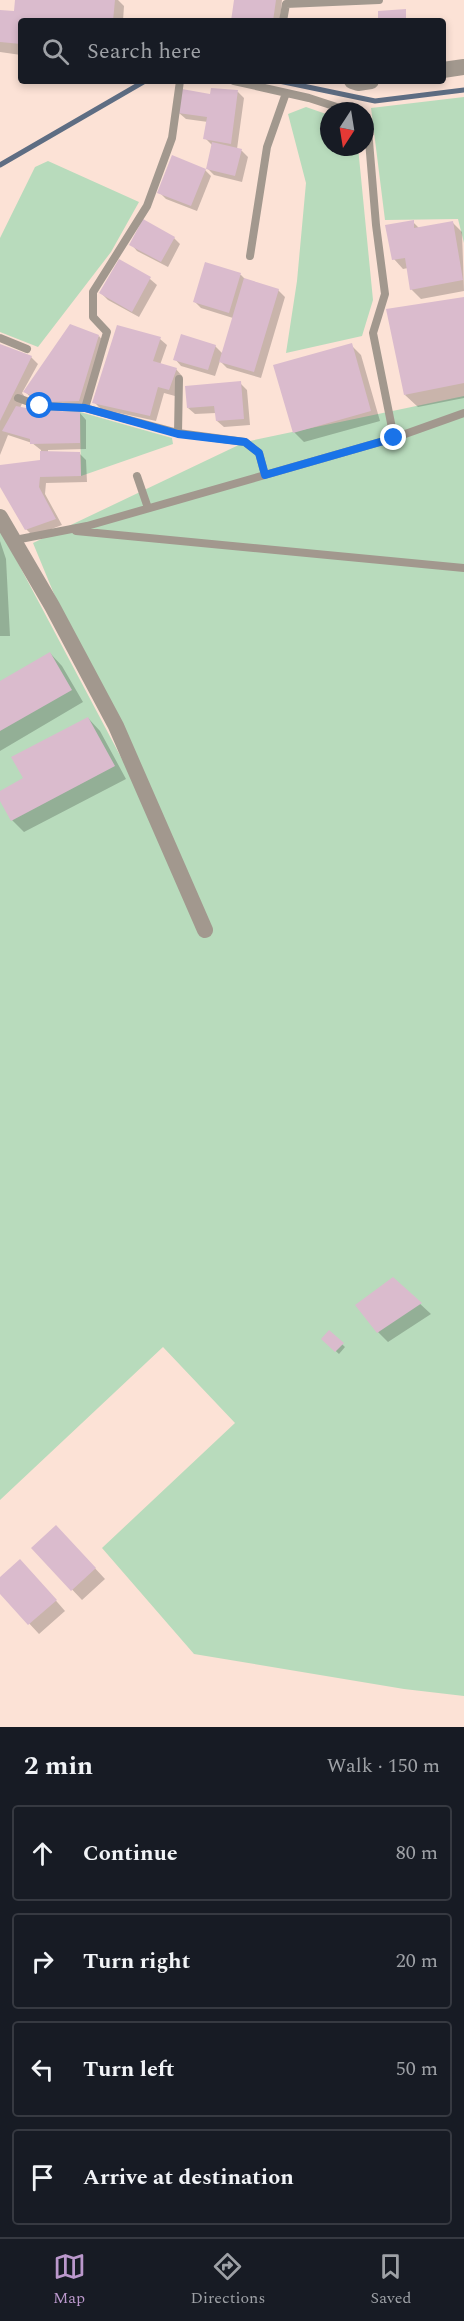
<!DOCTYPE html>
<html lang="en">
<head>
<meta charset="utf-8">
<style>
  body { margin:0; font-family:Spectral,serif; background:#20242c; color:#f1f3f6 }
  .compass { position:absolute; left:320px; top:102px; width:54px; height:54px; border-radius:50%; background:#171b24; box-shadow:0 3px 9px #0003; rotate:192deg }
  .stop { position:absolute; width:18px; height:18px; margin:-14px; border:4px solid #1a73e8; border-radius:50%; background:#fff }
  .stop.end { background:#1a73e8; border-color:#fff; box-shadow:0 2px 6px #0008 }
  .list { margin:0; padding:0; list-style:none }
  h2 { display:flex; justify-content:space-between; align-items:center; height:78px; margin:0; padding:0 24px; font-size:26px }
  h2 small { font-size:20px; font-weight:400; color:#9ea1a6 }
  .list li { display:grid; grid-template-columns:39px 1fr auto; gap:18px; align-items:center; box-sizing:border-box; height:96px; margin:0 12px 12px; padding:0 12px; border:2px solid #363941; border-radius:6px }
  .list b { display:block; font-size:22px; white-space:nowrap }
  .list em { font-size:20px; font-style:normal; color:#9ea1a6 }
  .icon { flex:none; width:33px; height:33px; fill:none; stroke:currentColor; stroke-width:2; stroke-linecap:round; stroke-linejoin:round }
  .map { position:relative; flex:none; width:464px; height:1727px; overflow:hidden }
  .search { position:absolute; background:#171b24; box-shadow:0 3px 9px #0003; left:18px; right:18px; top:18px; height:66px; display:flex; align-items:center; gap:15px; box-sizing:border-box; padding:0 21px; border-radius:6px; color:#9ea1a6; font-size:22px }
  .sheet { height:510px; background:#171b24 }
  nav { display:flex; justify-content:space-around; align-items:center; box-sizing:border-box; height:84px; border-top:2px solid #363941; background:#171b24; font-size:16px; color:#9ea1a6 }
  nav a { display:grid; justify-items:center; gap:3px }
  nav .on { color:#bb98cc }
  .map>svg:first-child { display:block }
</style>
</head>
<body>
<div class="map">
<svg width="464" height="1727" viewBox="0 0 464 1727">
  <rect width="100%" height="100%" fill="#fce2d6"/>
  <!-- green -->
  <path fill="#b8dbbc" d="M464 97V243L458 219 385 220 371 108Z
    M306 107 329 115V147H358L373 300 362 336 286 353 297 281 306 183 288 114Z
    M48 161 139 202 111 252 38 347 0 332V238L35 167Z
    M464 396V1696L404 1689 194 1654 102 1548 235 1423 163 1347 0 1500V529L123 761 33 543 245 442Z
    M80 412 172 438 173 444 81 476Z"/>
  <!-- shadow -->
  <path fill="#0003" d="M16 0H118L124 6 123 21H21V55L0 52V11L18 13Z
    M236 0H282L280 21H233Z
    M238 92 244 98 237 149 242 151 248 157 242 182 214 175 207 168 212 145 205 138 208 122 186 119 179 113 212 96Z
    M205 170 211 176 197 211 166 199 159 192Z
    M413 222 419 228 452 222 462 232 464 291 421 299 411 289 408 268 403 269 394 259Z
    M174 238 180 244 168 267 137 251 131 244Z
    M119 261 150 279 157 285 139 317 108 300 101 293Z
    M206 264 241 275 247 281 278 290 285 297 261 378 227 368 220 361 215 376 181 366 175 359 215 346 223 354 233 318 201 308 194 301Z
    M464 298V398L418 407 405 395Z
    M99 336 105 343 85 407 56 408 32 398 25 392Z
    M160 339 167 345 160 365 176 369 182 376 175 396 164 393 156 421 101 409 94 402Z
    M0 345 31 357 38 364 22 393 25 397 20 408 35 412 80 413 86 420V449L48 450V453H79L86 460 87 482 46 483 45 494 62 525 33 536 26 529 0 484V467L41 462V450L32 443 8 435 0 455Z
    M351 345 361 355 380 421 304 442 294 432Z
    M240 383 247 390 250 425 224 427 217 421 216 413 195 414 188 408Z
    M0 541 6 559 10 636H0Z
    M50 653 62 666 83 702 0 751V682Z
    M88 718 100 731 126 779 24 832 12 820 0 798V792L25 779Z
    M393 1279 431 1314 388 1342 378 1332Z
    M329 1332 345 1347 339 1354 323 1339Z
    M66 1537 105 1579 82 1600 33 1548Z
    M30 1571 65 1611 39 1634 0 1592V1579Z"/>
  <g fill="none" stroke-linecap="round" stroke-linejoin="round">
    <!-- stream -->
    <path stroke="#5e6d83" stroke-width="5" d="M279 81 375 101 464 90
      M0 165 145 81"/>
  </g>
  <!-- building -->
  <path fill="#dabbcd" d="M15 0H115L113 21H21V44L0 42V10L14 11Z
    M234 0H276L273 21H231Z
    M406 9V21H378V11Z
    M211 88 238 90 231 144 203 139 207 117 178 113 182 89 210 94Z
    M212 142 242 149 235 176 206 169Z
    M172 155 206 169 191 206 157 193Z
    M143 219 175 237 161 262 129 245Z
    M414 220V228L453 221 463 280 410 290 405 258 392 260 385 225Z
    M119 259 151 277 132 312 99 293Z
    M205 262 241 273 229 313 193 302Z
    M244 278 279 289 254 372 219 362Z
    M464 297V383L404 395 386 309Z
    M70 324 99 335 79 401 48 402 23 392Z
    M117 325 161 337 153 361 177 368 169 390 158 387 150 416 92 403Z
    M181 334 216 345 208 370 173 360Z
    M352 343 371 411 293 433 273 365Z
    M0 344 32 356 0 421Z
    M241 381 244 419 216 421 214 406 187 408 185 386Z
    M16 406 36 410 80 412V443L30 444V439L2 431Z
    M40 451 80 452 81 476 40 477 39 487 56 519 25 530 0 487V465L40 460Z
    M50 652 72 690 0 731V681Z
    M88 717 115 766 11 821 0 801V791L23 778 11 757Z
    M393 1277 422 1303 377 1333 355 1305Z
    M329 1330 344 1343 335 1352 321 1339Z
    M56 1525 96 1568 71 1591 31 1548Z
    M20 1559 57 1600 28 1625 0 1594V1577Z"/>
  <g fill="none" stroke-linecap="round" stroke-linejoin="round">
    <!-- lane -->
    <path stroke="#a2988e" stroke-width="8" d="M283 21 286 4 379 0
      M234 81 309 98 349 111
      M365 116 367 117 376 225 385 294 373 333 394 438
      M250 256 267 147 286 93
      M0 338 27 349
      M18 398 40 406 85 408 107 332 93 317V292L147 206 172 138 180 81
      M85 408 178 433 245 442 259 453 265 475
      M178 433 179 379
      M137 476 148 508
      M76 531 464 568
      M15 540 87 526 394 438 464 413"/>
    <!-- street -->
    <path stroke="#a2988e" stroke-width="16" d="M443 70 464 67
      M352 81 358 83 371 81
      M0 517 52 606 116 726 205 930"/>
  </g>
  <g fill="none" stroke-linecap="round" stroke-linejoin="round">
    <!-- route -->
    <path stroke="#1a73e8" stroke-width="8" d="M40 406 85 408 178 434 245 442 259 453 265 475 394 438"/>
  </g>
</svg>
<svg class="compass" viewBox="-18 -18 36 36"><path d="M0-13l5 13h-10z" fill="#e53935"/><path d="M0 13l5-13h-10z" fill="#9ea1a6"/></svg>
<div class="stop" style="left:40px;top:406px"></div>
<div class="stop end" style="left:394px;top:438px"></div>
<div class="search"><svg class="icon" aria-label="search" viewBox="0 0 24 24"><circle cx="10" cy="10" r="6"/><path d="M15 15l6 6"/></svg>Search here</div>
</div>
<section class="sheet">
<h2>2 min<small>Walk · 150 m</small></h2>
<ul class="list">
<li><svg class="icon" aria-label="ahead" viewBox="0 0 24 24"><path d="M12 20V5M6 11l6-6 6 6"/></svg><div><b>Continue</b></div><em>80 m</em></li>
<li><svg class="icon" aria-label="right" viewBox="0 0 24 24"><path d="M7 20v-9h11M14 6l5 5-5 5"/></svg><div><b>Turn right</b></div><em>20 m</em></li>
<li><svg class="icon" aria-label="left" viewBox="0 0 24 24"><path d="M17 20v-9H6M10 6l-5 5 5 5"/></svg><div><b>Turn left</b></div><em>50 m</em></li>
<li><svg class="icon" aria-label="arrive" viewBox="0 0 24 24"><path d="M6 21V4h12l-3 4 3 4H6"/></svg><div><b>Arrive at destination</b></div></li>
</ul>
</section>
<nav>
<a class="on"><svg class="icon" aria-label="map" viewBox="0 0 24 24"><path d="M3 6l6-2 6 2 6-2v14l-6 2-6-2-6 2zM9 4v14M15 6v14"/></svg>Map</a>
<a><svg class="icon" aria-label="directions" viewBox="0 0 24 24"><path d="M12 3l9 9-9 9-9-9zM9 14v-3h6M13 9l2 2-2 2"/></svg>Directions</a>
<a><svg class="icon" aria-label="saved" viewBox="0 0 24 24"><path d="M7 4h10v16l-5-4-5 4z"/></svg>Saved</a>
</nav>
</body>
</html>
